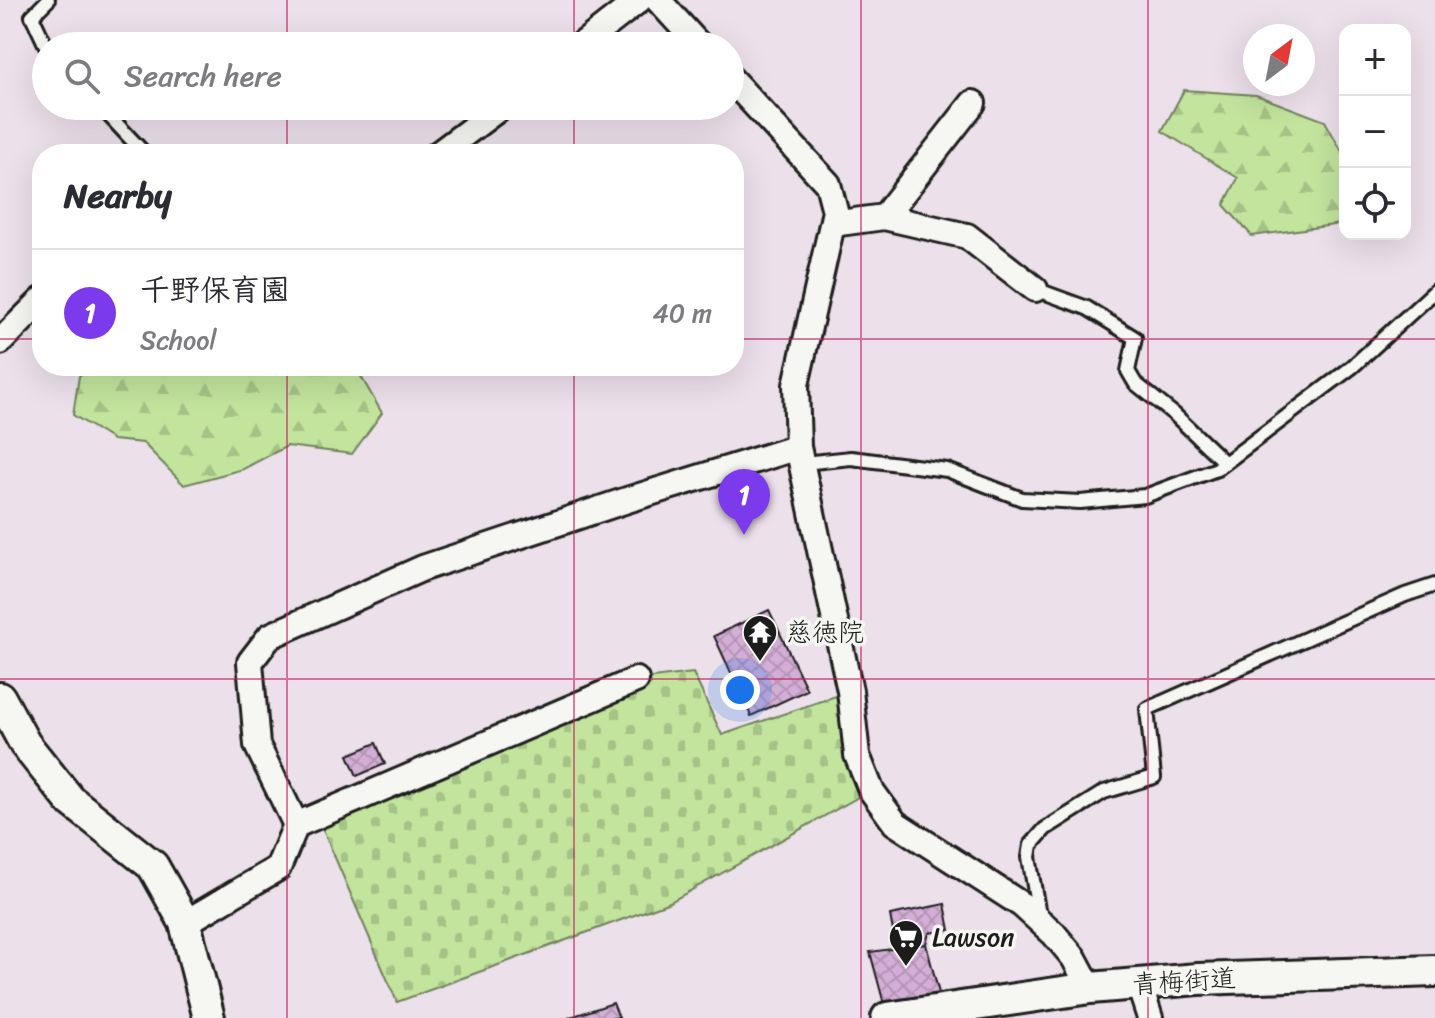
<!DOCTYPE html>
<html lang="en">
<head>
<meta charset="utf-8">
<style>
  body { margin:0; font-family:Sriracha,"Klee One",sans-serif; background:#f2f2f3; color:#2b2b33 }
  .controls { position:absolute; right:24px; top:24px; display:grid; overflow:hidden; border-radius:16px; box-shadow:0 8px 32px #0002 }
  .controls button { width:72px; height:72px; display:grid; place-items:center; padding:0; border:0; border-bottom:2px solid #e1e1e2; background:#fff; color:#2b2b33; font:40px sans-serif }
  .compass { position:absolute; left:1243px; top:24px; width:72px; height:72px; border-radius:50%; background:#fff; box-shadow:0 8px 32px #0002; rotate:32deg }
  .you { position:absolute; left:740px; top:690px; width:28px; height:28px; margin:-20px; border:6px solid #fff; border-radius:50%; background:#1a73e8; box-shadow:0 0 0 12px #1a73e833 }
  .badge { display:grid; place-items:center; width:52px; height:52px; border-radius:50%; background:#7c3aed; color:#fff; font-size:26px; font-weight:700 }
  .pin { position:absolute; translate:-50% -66px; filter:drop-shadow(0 2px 4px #0008) }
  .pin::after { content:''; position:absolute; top:42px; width:28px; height:24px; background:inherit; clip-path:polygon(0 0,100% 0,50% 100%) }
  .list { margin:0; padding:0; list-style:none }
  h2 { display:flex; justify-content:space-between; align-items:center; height:104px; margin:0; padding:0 32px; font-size:34px }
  h2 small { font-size:26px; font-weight:400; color:#7c7c81 }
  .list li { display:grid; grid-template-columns:52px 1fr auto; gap:24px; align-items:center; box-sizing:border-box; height:128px; padding:0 32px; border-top:2px solid #e1e1e2 }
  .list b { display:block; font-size:30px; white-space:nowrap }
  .list p { margin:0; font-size:26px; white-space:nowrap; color:#7c7c81 }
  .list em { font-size:26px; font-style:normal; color:#7c7c81 }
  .icon { flex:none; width:44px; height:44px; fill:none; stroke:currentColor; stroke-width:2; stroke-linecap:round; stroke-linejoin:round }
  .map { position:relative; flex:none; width:1435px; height:1018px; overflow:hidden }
  .search { position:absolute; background:#fff; box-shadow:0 8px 32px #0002; left:32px; top:32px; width:712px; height:88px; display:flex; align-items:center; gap:20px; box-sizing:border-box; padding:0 28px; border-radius:44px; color:#7c7c81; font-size:30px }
  .panel { position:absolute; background:#fff; box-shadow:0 8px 32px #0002; left:32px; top:144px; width:712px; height:232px; border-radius:32px }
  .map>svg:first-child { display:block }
</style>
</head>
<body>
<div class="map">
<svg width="1435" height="1018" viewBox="0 0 1435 1018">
  <defs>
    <pattern id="forest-firs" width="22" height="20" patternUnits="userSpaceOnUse" patternTransform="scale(2)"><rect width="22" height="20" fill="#c2e49d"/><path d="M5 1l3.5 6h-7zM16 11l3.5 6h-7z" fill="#a6c387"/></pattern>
    <pattern id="cemetery-stones" width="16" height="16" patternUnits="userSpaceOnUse" patternTransform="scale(2)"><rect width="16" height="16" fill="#c2e49d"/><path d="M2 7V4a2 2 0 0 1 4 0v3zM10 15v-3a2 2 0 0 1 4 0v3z" fill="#a6c387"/></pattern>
    <pattern id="building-cross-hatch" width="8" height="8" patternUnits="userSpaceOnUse" patternTransform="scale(2)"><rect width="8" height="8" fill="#d3aed6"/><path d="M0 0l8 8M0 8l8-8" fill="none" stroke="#b595b7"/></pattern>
  </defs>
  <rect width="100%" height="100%" fill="#ece0ea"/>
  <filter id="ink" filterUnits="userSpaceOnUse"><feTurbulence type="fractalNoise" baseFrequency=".0125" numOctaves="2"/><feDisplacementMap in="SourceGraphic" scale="16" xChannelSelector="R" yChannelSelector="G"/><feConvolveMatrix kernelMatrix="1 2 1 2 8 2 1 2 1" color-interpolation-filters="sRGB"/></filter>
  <g filter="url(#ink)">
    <!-- forest -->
    <path fill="url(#forest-firs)" stroke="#6f805c" stroke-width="2" d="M1184 90 1256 95 1325 121 1345 157V214L1341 224 1252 236 1224 205 1238 178 1162 131Z
      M91 366H355L382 413 352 454 287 446 243 469 184 485 143 443 113 440 73 415 79 376Z"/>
    <!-- cemetery -->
    <path fill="url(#cemetery-stones)" stroke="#6f805c" stroke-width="2" d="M693 673 722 735 850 691 871 790 670 902 397 1002 318 818 636 680Z"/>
    <!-- building -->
    <path fill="url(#building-cross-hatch)" stroke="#1c1c1c" stroke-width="2" d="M769 610 807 690 751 716 714 636Z
      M376 743 385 764 357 776 348 755Z
      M945 904 950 930 929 933 926 944 896 948 890 915Z
      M926 944 940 997 884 1004 870 952Z
      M613 1003 619 1018H568Z"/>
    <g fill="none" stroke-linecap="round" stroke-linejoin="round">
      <!-- service casing -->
      <g stroke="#1c1c1c" stroke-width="18">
        <path id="service" d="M46 46 32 16 48 0
          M100 106 145 154
          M1035 289 1087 308 1135 338 1128 371 1135 383 1175 415 1225 463
          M803 463 851 458 947 470 1022 499 1080 502 1145 496 1217 469 1225 463 1352 367 1435 291
          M1039 915 1029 857 1031 845 1045 829 1104 792 1154 777 1147 709 1405 595 1435 585"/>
      </g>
      <!-- minor casing -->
      <g stroke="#1c1c1c" stroke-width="30">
        <path id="minor" d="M658 0 700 46
          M580 46 639 0
          M730 78 828 184 835 211 796 385 798 447 850 691 857 755 871 790 895 823 1022 905 1054 934 1074 958 1090 988
          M438 154 502 106
          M884 217 973 103
          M832 224 884 217 967 236 1035 289
          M0 342 42 300
          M296 825 636 680
          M185 923 278 868 296 825 257 745 250 662 270 636 423 568 627 500 798 447
          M1139 984 1150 1018"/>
      </g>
      <!-- tertiary casing -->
      <g stroke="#1c1c1c" stroke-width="36">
        <path id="tertiary" d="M0 698 25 744 70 800 153 866 185 923 209 1018
          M887 1018 1090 988 1198 979 1435 971"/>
      </g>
      <!-- service -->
      <use href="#service" stroke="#f6f6f2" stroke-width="12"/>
      <!-- minor -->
      <use href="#minor" stroke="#f6f6f2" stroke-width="24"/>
      <!-- tertiary -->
      <use href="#tertiary" stroke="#f6f6f2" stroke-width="30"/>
    </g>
  </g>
  <!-- grid -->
  <path fill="none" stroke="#c2185b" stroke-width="2" stroke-opacity="0.55" d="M287 0V46M574 0V46M861 0V1018M1148 0V1018M287 106V154M574 106V154M0 339H42M734 339H1435M287 366V1018M574 366V1018M0 679H1435"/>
  <!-- icons -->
  <defs>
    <g id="temple-pin" transform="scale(1.8)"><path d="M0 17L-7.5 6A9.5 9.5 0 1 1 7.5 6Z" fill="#1c1c1c" stroke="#f6f6f2"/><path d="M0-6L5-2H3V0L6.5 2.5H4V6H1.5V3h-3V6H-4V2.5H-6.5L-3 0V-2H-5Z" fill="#fff"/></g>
    <g id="supermarket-pin" transform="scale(1.8)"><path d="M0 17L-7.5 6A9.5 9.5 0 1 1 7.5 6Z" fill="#1c1c1c" stroke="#f6f6f2"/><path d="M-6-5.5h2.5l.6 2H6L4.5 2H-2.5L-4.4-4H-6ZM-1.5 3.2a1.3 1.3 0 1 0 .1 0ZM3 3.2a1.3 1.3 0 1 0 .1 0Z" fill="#fff"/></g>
  </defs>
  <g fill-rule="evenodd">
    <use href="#temple-pin" x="760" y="632"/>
    <use href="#supermarket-pin" x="906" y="937"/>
  </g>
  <g text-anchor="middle" stroke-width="7" stroke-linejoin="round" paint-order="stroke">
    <!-- poi labels -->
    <g font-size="26" fill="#1c1c1c" stroke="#f6f6f2" text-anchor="start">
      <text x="786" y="641">慈徳院</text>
      <text x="932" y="946">Lawson</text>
    </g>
    <!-- street labels -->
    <g font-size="26" fill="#1c1c1c" stroke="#f6f6f2">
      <text transform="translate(1184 981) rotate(-4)" y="9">青梅街道</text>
    </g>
  </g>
</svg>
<div class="controls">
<button>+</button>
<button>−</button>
<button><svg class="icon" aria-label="locate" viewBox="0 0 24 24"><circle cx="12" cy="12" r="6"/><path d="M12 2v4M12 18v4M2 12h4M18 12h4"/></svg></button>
</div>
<svg class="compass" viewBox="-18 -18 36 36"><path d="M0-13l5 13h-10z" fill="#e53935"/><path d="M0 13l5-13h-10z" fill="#7c7c81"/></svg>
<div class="you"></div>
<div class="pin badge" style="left:744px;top:535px">1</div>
<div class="search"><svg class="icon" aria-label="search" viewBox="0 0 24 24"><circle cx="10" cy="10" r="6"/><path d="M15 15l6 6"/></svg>Search here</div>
<section class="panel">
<h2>Nearby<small></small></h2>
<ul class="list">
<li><span class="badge">1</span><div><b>千野保育園</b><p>School</p></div><em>40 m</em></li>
</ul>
</section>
</div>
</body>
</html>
